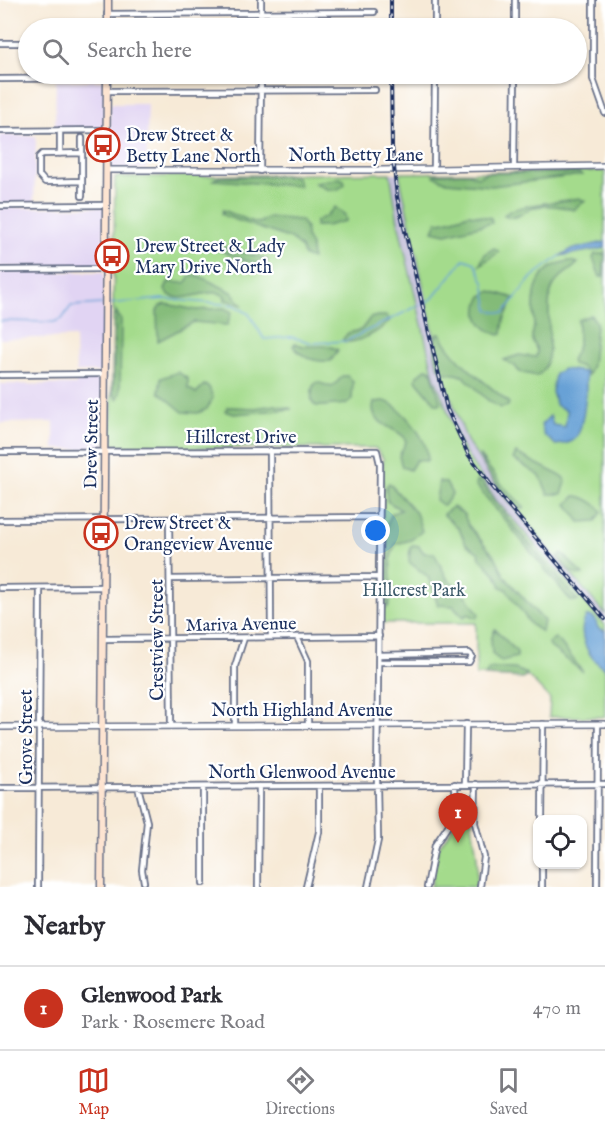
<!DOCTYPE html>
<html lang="en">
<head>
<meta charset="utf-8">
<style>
  body { margin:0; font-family:"IM FELL English",serif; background:#f2f2f3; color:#2b2b33 }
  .controls { position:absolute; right:18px; bottom:18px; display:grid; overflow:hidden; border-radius:12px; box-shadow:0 2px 4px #0004 }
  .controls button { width:54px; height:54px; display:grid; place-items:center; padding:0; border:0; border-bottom:2px solid #e1e1e2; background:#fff; color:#2b2b33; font:30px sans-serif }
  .you { position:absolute; left:376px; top:531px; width:21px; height:21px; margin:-15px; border:4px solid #fff; border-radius:50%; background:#1a73e8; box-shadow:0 0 0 9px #1a73e833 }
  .badge { display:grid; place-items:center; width:39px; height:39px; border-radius:50%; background:#c8321e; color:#fff; font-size:20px; font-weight:700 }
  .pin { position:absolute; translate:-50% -50px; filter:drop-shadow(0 2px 3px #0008) }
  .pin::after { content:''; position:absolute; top:32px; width:21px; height:18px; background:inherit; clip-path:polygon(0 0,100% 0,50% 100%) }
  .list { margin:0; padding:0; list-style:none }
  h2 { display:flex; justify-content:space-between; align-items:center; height:78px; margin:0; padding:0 24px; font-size:26px }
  h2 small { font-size:20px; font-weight:400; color:#7c7c81 }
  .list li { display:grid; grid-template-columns:39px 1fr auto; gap:18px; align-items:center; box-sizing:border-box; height:84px; padding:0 24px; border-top:2px solid #e1e1e2 }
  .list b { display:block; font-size:22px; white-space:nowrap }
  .list p { margin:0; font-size:20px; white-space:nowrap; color:#7c7c81 }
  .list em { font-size:20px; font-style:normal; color:#7c7c81 }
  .icon { flex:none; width:33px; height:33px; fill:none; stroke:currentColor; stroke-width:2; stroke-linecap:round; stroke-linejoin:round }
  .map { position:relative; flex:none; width:605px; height:887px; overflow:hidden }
  .search { position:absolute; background:#fff; box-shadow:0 2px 4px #0004; left:18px; right:18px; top:18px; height:66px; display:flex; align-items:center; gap:15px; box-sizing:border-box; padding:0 21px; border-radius:33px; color:#7c7c81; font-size:22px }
  .sheet { height:162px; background:#fff }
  nav { display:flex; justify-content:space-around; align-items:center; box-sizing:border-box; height:84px; border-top:2px solid #e1e1e2; background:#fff; font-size:16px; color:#7c7c81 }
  nav a { display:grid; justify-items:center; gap:3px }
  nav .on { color:#c8321e }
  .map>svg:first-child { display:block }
</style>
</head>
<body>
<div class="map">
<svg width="605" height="887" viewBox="0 0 605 887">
  <rect width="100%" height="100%" fill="#fff"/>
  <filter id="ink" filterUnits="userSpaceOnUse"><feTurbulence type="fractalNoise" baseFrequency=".0167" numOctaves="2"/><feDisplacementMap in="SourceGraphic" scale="12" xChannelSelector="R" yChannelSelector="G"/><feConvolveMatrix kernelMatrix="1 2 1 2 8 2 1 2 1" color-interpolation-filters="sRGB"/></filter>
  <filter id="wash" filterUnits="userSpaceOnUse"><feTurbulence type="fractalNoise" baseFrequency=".008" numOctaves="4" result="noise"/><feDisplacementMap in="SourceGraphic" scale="24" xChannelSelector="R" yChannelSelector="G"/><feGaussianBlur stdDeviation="1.35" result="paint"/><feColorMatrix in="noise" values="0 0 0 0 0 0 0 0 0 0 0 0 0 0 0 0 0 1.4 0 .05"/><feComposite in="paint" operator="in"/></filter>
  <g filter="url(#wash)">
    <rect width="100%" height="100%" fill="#f7ead7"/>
    <!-- built -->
    <path fill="#e1d4f3" d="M56 81H105L104 128H55Z
      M110 104H148L146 169 110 168Z
      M0 135 36 136 34 203H0Z
      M104 207V267H0V208Z
      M0 272H104V372H76L75 337 0 339Z
      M76 377H104L103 449H54V422L0 423V384L76 385Z"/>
    <!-- industrial -->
    <path fill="#c5c0da" d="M390 173H399L442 373 467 441 502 494 605 614V625L496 500 461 446 434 376 398 222Z"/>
    <!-- green -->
    <path fill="#a4db8c" stroke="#608575" stroke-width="1.5" d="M605 171V614L502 494 467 441 442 373 399 173Z
      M390 173 398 222 434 376 461 446 496 500 605 625V717H549L550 699 528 676 476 675V623H381L383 458 375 448H116L111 444 115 177Z
      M458 794H470C468 825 482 853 476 885L475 887H431L438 848 458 819Z"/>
    <!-- forest -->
    <path fill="#83bb78" stroke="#4f756b" stroke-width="1.5" d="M468 173 478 177 486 173H578L582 175 492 186 447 182 434 176 435 174Z
      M289 176 296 177 300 186 213 180 219 177Z
      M339 178 344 180 345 184C334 195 326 189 315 183Z
      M579 198 585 201 574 210C561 206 549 204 535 207 523 210 518 222 504 215 513 204 563 202 579 198Z
      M335 207 345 215 346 221 326 226H315L316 221 326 216Z
      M223 210 253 222 259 223 269 217 300 220 306 227V237L311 246 312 259 304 256 301 248 291 239 225 216 222 214Z
      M469 214 491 218 492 223 446 234 433 231 437 222C446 222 459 217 469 214Z
      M212 244C223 247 261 256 268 260L264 264 245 261 212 247Z
      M494 248 499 252 480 265 484 255Z
      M595 254H605L603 277H600L593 258Z
      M569 261 578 263C569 273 558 275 552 289 543 310 559 364 537 376L519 372 515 366 504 360 519 355 536 357C539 348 534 347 532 340 531 336 534 330 534 326 533 295 533 267 569 261Z
      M197 275 232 292 242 305 225 300V296C209 284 177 310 165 290L168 282 185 283 190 276Z
      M491 291 514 298 504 320 502 334 499 335C480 329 472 314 482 296Z
      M166 304 196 310 224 308 232 312 227 325 194 322 158 341 157 311 160 306Z
      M116 311 121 320 120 394 117 399 113 393Z
      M591 315 596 322V326L592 365 588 375 582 367 572 364 571 360 578 346V320Z
      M378 316H386L390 320C381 331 359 343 345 342L343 339 348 333 361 330 370 318Z
      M440 333C456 364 484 380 509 403L508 406 501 408C484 401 479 389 465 378 458 371 445 377 439 368 434 359 434 344 436 335Z
      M295 343C308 351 324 341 338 350L331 361C315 362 304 359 293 346Z
      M427 368 431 370 441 404H436L416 380 417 376Z
      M178 372 188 379V388L196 393 204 385 209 387 213 398 207 409 198 413 183 412 159 392 161 378Z
      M343 376H348L353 382 352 399C346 406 342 404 334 405 319 406 307 412 313 386L317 382 332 387Z
      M384 401C401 405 432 443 427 461L416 460 410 470 402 467 399 456 406 442 404 437C393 426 368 424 374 402Z
      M275 405 292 409 234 414 225 411 228 407 255 408Z
      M516 453 563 477 566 482 562 494H548L540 476 513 459Z
      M479 455 503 486 524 507V509H516L488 473Z
      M439 481 446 483 452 494 444 506 436 500Z
      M477 481H480L509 520 578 601H571L476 485Z
      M389 483 416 513 422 531 411 540 396 544C384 561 397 596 387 608V525L392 513 401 510 387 501 386 487Z
      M575 496C584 496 599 505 602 512L596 521 580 522 567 504Z
      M453 507 464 514 468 525 496 558 505 577 544 621 542 632 531 625 506 589 501 587 496 575 480 558 479 553 466 544 459 529 443 514Z
      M414 545 419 546 424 553H434L448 580 461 588 479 614 477 618 468 614 464 617 453 606 438 605 428 577 409 562 410 548Z
      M562 553 583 575C573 577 563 565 558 557Z
      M495 629 517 652V657L501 661 492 654 491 639Z
      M555 638 560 642 583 672 549 646 548 643Z
      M496 668 515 669 527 674 523 678 485 676 489 669Z"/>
    <!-- water -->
    <path fill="#67a1d6" stroke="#41689a" stroke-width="1.5" d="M605 242V248L560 256 570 250Z
      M563 369 585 372C588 385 584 429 575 439 570 444 563 444 556 445L544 435 541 425 550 416 553 425 565 427 567 411 556 405 552 392 555 374Z
      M590 616 595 619 598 628 605 631V669C588 658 576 635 586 617Z"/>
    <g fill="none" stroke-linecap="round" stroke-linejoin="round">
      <!-- stream -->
      <path stroke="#67a1d6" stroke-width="1.5" d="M107 304 163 299 234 305 249 314 264 339 291 337 313 343 346 341 432 299 464 259 475 263 484 282 489 311 504 313 532 277 560 256
        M0 321 54 322 62 319 71 306 102 304"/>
    </g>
  </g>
  <g filter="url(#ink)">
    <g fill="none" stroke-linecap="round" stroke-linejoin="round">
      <!-- minor casing -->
      <g stroke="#687088" stroke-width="8">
        <path id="minor" d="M593 0V79L605 113
          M107 14 374 12
          M261 28V0
          M435 28V0
          M515 28V0
          M0 43H28
          M0 79 107 78
          M107 91 375 90
          M60 130V154
          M0 131 107 130
          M514 167 515 74
          M434 169 435 74
          M260 171 261 74
          M82 181 45 182 39 175V157L42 154 82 153
          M82 196V138
          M0 206 107 205
          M0 270 107 269
          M0 375 105 374
          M270 450 271 637
          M0 452 377 451 380 464 377 785 378 840 368 887
          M169 519 171 726
          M0 520 379 517
          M170 579 379 577
          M0 588 104 587
          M297 637 308 661V725
          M103 639 379 636
          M379 655 469 653 472 656 469 662H379
          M235 725V666L244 638
          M465 784 466 724
          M476 784 475 823 484 857 480 887
          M138 787 147 822 142 870 144 882
          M0 788 605 784
          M542 820 543 724
          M203 883V787
          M38 887 40 588
          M258 887 259 786
          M306 887 319 832V786
          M427 887 435 845 456 814 455 784
          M542 887V864
          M597 887 598 724"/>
      </g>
      <!-- tertiary casing -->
      <g stroke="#687088" stroke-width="8">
        <path id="tertiary" d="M107 170H381L605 166
          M0 727 605 724"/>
      </g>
      <!-- secondary casing -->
      <g stroke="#687088" stroke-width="9">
        <path id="secondary" d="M108 28V0
          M101 887 107 74"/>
      </g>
      <!-- minor -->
      <use href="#minor" stroke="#fff" stroke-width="4.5"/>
      <!-- tertiary -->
      <use href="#tertiary" stroke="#fff" stroke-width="5"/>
      <!-- secondary -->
      <use href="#secondary" stroke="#fde4d1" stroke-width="6"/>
      <!-- rail casing -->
      <g stroke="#1b2f5e" stroke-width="4">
        <path id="rail" d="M391 28V0
          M391 74 392 147 397 197 447 409 468 454 491 485 605 619"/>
      </g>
      <!-- rail -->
      <use href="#rail" stroke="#fff" stroke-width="1.5" stroke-dasharray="4.5" stroke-linecap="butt"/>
    </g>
  </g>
  <!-- icons -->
  <defs>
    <g id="bus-ring" transform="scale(1.725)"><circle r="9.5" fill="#fff" stroke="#c8321e" stroke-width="1.5"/><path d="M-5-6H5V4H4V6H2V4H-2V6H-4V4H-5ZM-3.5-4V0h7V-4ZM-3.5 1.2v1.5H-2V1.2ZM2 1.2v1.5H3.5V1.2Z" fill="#c8321e"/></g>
  </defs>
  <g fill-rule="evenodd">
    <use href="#bus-ring" x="103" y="145"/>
    <use href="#bus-ring" x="112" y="256"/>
    <use href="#bus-ring" x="101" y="533"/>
  </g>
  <g text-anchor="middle" stroke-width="4.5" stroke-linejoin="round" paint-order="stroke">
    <!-- poi labels -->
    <g font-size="18" fill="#1b2f5e" stroke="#fff" text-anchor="start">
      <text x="126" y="141">Drew Street &amp;<tspan x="126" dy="21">Betty Lane North</tspan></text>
      <text x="135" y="252">Drew Street &amp; Lady<tspan x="135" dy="21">Mary Drive North</tspan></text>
      <text x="124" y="529">Drew Street &amp;<tspan x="124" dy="21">Orangeview Avenue</tspan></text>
    </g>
    <!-- street labels -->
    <g font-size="18" fill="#1b2f5e" stroke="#fff">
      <text x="356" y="161">North Betty Lane</text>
      <text x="241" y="443">Hillcrest Drive</text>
      <text transform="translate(91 444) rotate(-89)" y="6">Drew Street</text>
      <text transform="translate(241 624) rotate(-1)" y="6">Mariva Avenue</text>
      <text transform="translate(157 640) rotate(-90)" y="6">Crestview Street</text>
      <text x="302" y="716">North Highland Avenue</text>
      <text transform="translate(26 737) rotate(-90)" y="6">Grove Street</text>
      <text x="302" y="778">North Glenwood Avenue</text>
    </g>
    <!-- park labels -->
    <g font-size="18" fill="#3d5a6a" stroke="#fff">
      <text x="414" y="596">Hillcrest Park</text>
    </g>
  </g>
</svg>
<div class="controls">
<button><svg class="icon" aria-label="locate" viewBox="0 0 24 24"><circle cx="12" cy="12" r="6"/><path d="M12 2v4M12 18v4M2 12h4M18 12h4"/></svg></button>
</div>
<div class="you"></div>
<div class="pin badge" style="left:458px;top:843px">1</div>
<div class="search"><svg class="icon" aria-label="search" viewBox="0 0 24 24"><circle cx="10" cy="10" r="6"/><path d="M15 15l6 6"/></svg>Search here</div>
</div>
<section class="sheet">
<h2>Nearby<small></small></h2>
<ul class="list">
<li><span class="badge">1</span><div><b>Glenwood Park</b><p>Park · Rosemere Road</p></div><em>470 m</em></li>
</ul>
</section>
<nav>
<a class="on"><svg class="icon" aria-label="map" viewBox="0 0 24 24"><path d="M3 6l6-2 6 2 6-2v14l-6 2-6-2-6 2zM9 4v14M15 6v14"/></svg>Map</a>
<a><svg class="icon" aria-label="directions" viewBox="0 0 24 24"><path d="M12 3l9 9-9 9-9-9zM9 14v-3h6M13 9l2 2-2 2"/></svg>Directions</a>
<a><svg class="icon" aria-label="saved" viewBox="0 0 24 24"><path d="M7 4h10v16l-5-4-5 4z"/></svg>Saved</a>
</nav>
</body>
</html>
